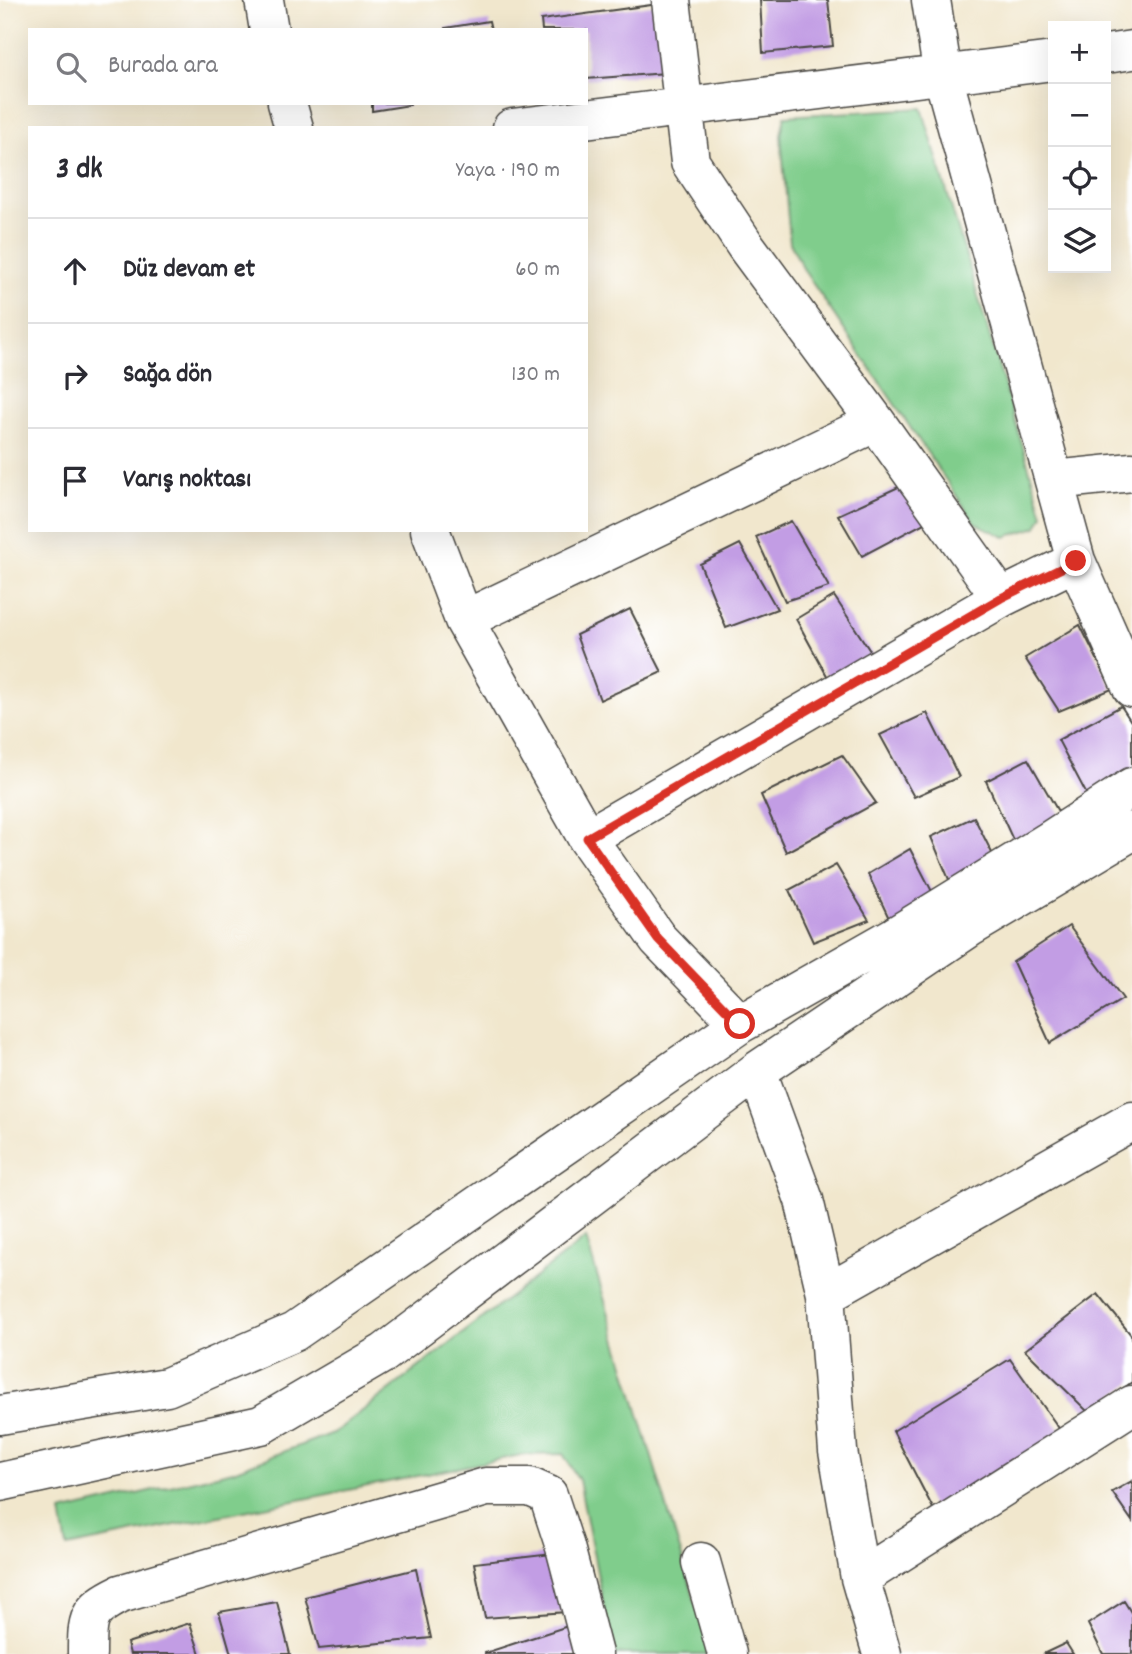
<!DOCTYPE html>
<html lang="tr">
<head>
<meta charset="utf-8">
<style>
  body { margin:0; font-family:Dekko,sans-serif; background:#f2f2f3; color:#2b2b33 }
  .controls { position:absolute; right:21px; top:21px; display:grid; overflow:hidden; border-radius:0px; box-shadow:0 7px 28px #0002 }
  .controls button { width:63px; height:63px; display:grid; place-items:center; padding:0; border:0; border-bottom:2px solid #e1e1e2; background:#fff; color:#2b2b33; font:35px sans-serif }
  .stop { position:absolute; width:21px; height:21px; margin:-16px; border:5px solid #d93025; border-radius:50%; background:#fff }
  .stop.end { background:#d93025; border-color:#fff; box-shadow:0 2px 7px #0008 }
  .list { margin:0; padding:0; list-style:none }
  h2 { display:flex; justify-content:space-between; align-items:center; height:91px; margin:0; padding:0 28px; font-size:30px }
  h2 small { font-size:23px; font-weight:400; color:#7c7c81 }
  .list li { display:grid; grid-template-columns:46px 1fr auto; gap:21px; align-items:center; box-sizing:border-box; height:105px; padding:0 28px; border-top:2px solid #e1e1e2 }
  .list b { display:block; font-size:26px; white-space:nowrap }
  .list em { font-size:23px; font-style:normal; color:#7c7c81 }
  .icon { flex:none; width:38px; height:38px; fill:none; stroke:currentColor; stroke-width:2; stroke-linecap:round; stroke-linejoin:round }
  .map { position:relative; flex:none; width:1132px; height:1654px; overflow:hidden }
  .search { position:absolute; background:#fff; box-shadow:0 7px 28px #0002; left:28px; top:28px; width:560px; height:77px; display:flex; align-items:center; gap:18px; box-sizing:border-box; padding:0 24px; border-radius:0px; color:#7c7c81; font-size:26px }
  .panel { position:absolute; background:#fff; box-shadow:0 7px 28px #0002; left:28px; top:126px; width:560px; height:406px; border-radius:0px }
  .map>svg:first-child { display:block }
</style>
</head>
<body>
<div class="map">
<svg width="1132" height="1654" viewBox="0 0 1132 1654">
  <rect width="100%" height="100%" fill="#fff"/>
  <filter id="ink" filterUnits="userSpaceOnUse"><feTurbulence type="fractalNoise" baseFrequency=".0143" numOctaves="2"/><feDisplacementMap in="SourceGraphic" scale="14" xChannelSelector="R" yChannelSelector="G"/><feConvolveMatrix kernelMatrix="1 2 1 2 8 2 1 2 1" color-interpolation-filters="sRGB"/></filter>
  <filter id="wash" filterUnits="userSpaceOnUse"><feTurbulence type="fractalNoise" baseFrequency=".00686" numOctaves="4" result="noise"/><feDisplacementMap in="SourceGraphic" scale="28" xChannelSelector="R" yChannelSelector="G"/><feGaussianBlur stdDeviation="1.57" result="paint"/><feColorMatrix in="noise" values="0 0 0 0 0 0 0 0 0 0 0 0 0 0 0 0 0 1.4 0 .05"/><feComposite in="paint" operator="in"/></filter>
  <g filter="url(#wash)">
    <rect width="100%" height="100%" fill="#f1e7cd"/>
    <!-- green -->
    <path fill="#80cd8c" stroke="#567c5c" stroke-width="2" d="M922 108 1043 515 1037 527 1005 537 975 523 805 272 790 243 781 135 785 116Z
      M586 1238 711 1654H613L579 1480 563 1454 521 1455 67 1547 61 1512 233 1471 335 1432Z"/>
    <g id="blocks">
      <!-- building -->
      <path fill="#c29de4" d="M760 0H828L833 46 763 53Z
        M659 4 666 73 586 79V30H542L541 20Z
        M489 21 491 30H445V28Z
        M372 103H410V105L372 111Z
        M905 484 932 519 862 556 838 515Z
        M791 521 829 587 785 601 756 537Z
        M740 544 777 609 726 628 700 564Z
        M834 596 874 657 831 683 796 619Z
        M630 609 662 672 600 700 576 635Z
        M1080 625 1112 689 1059 711 1025 658Z
        M1121 706 1132 723V771L1087 795 1058 740Z
        M927 713 959 777 914 797 880 735Z
        M842 755 876 803 786 852 761 795Z
        M1028 759 1063 820 1013 840 986 781Z
        M974 817 999 867 953 889 931 837Z
        M910 849 939 905 895 931 868 874Z
        M836 865 869 920 813 942 789 890Z
        M1069 926 1123 999 1050 1043 1013 962Z
        M1098 1294 1132 1336V1382L1089 1413 1025 1350Z
        M1010 1359 1063 1434 937 1516 893 1431Z
        M1132 1481V1521L1112 1492Z
        M552 1554 566 1612 485 1618 474 1563Z
        M416 1569 431 1638 319 1649 305 1597Z
        M1124 1601 1132 1614V1654H1103L1088 1624Z
        M277 1602 290 1654H231L219 1612Z
        M190 1623 200 1654H130L127 1643Z
        M574 1624 584 1654H485V1653Z
        M1066 1643 1073 1654H1043Z"/>
    </g>
  </g>
  <g filter="url(#ink)">
    <use href="#blocks" fill-opacity="0" stroke="#494743" stroke-width="2"/>
    <g fill="none" stroke-linecap="round" stroke-linejoin="round">
      <!-- minor casing -->
      <g stroke="#494743" stroke-width="41">
        <path id="minor" d="M264 0 269 30
          M671 0 690 162 745 245 876 422 1001 598
          M931 0 943 76 1076 561 1132 688
          M1106 54 1132 50
          M287 103 294 128
          M512 128 1053 61
          M1054 480 1132 472
          M430 530 464 620 587 838 658 939 740 1024
          M464 620 876 422
          M587 838 1001 598 1076 561
          M757 1071 804 1200 826 1294 838 1451 860 1578 882 1654
          M826 1294 1132 1121
          M0 1415 167 1387 294 1332 740 1024 895 936 1049 841 1132 787
          M0 1482 261 1425 384 1353 757 1071 969 928 1132 831
          M701 1562 727 1654
          M860 1578 1132 1405
          M87 1654C87 1619 87 1610 120 1594L486 1487H530L548 1495 565 1547 593 1654"/>
      </g>
      <!-- minor -->
      <use href="#minor" stroke="#fff" stroke-width="38"/>
    </g>
  </g>
  <g fill="none" stroke-linecap="round" stroke-linejoin="round" filter="url(#ink)">
    <!-- route -->
    <path stroke="#d93025" stroke-width="9" d="M740 1024 658 939 587 838 1001 598 1076 561"/>
  </g>
</svg>
<div class="controls">
<button>+</button>
<button>−</button>
<button><svg class="icon" aria-label="locate" viewBox="0 0 24 24"><circle cx="12" cy="12" r="6"/><path d="M12 2v4M12 18v4M2 12h4M18 12h4"/></svg></button>
<button><svg class="icon" aria-label="layers" viewBox="0 0 24 24"><path d="M12 4l9 5-9 5-9-5zM3 14l9 5 9-5"/></svg></button>
</div>
<div class="stop" style="left:740px;top:1024px"></div>
<div class="stop end" style="left:1076px;top:561px"></div>
<div class="search"><svg class="icon" aria-label="search" viewBox="0 0 24 24"><circle cx="10" cy="10" r="6"/><path d="M15 15l6 6"/></svg>Burada ara</div>
<section class="panel">
<h2>3 dk<small>Yaya · 190 m</small></h2>
<ul class="list">
<li><svg class="icon" aria-label="ahead" viewBox="0 0 24 24"><path d="M12 20V5M6 11l6-6 6 6"/></svg><div><b>Düz devam et</b></div><em>60 m</em></li>
<li><svg class="icon" aria-label="right" viewBox="0 0 24 24"><path d="M7 20v-9h11M14 6l5 5-5 5"/></svg><div><b>Sağa dön</b></div><em>130 m</em></li>
<li><svg class="icon" aria-label="arrive" viewBox="0 0 24 24"><path d="M6 21V4h12l-3 4 3 4H6"/></svg><div><b>Varış noktası</b></div></li>
</ul>
</section>
</div>
</body>
</html>
